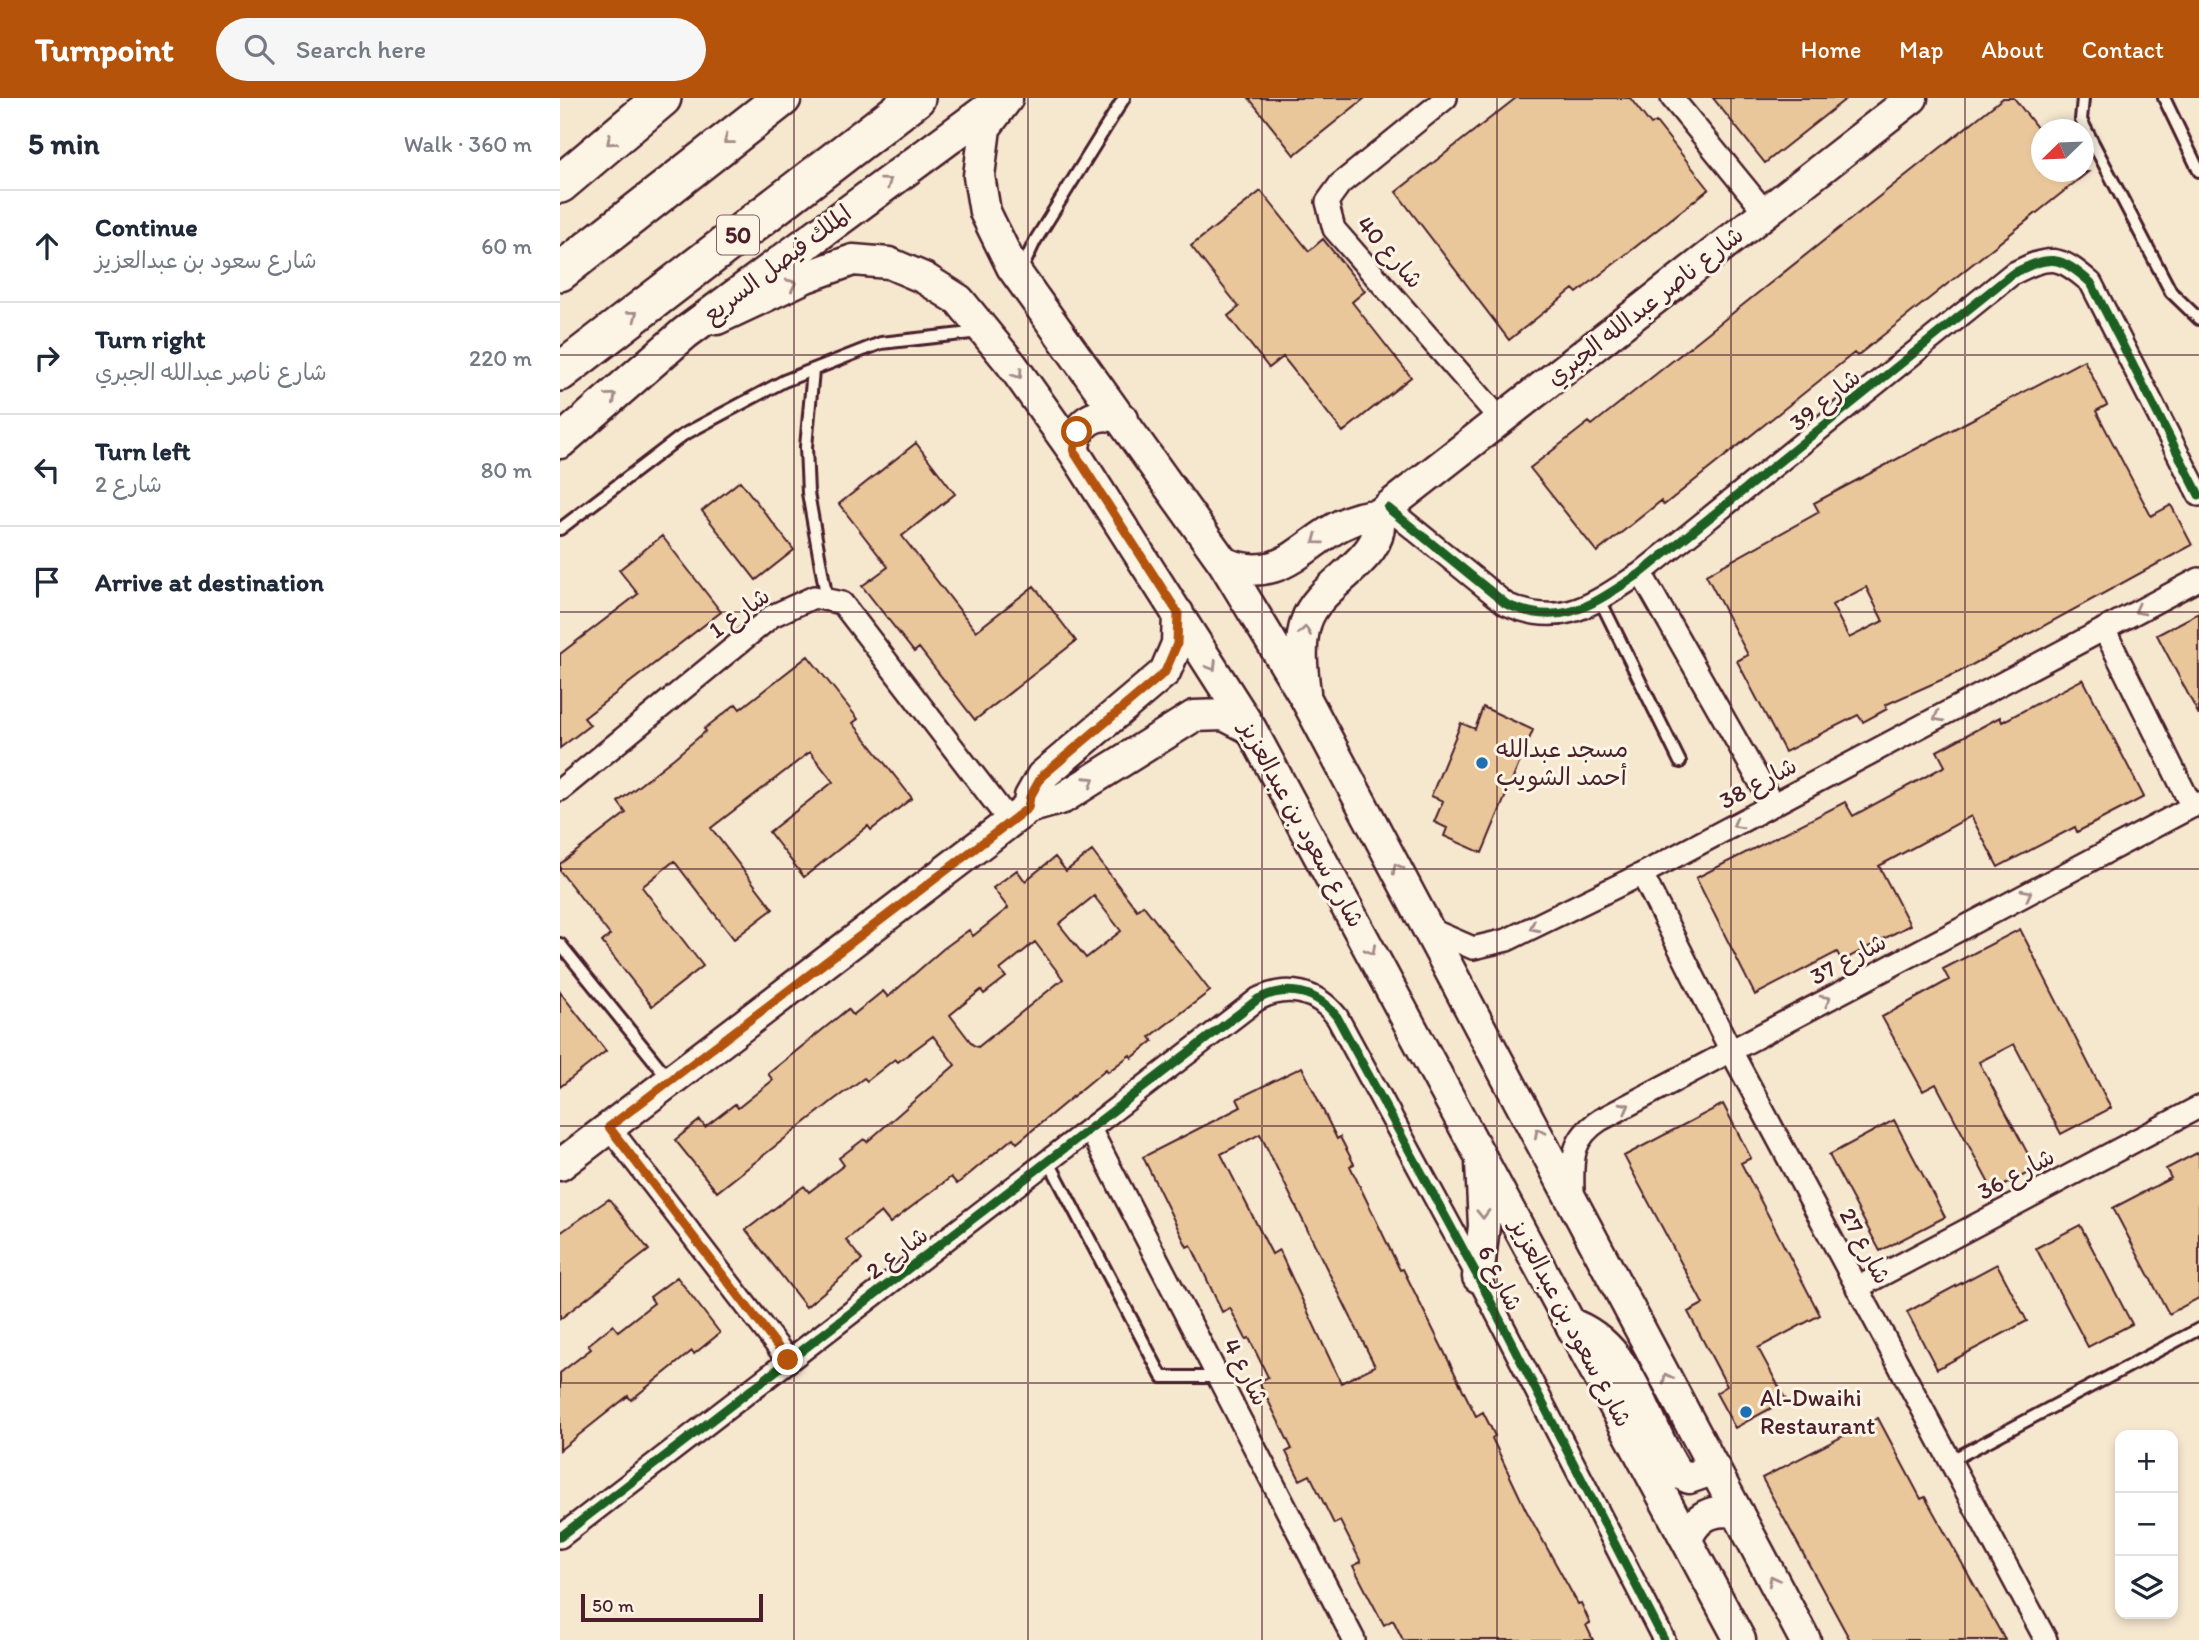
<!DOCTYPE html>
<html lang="en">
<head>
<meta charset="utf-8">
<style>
  body { margin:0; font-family:Itim,"Playpen Sans Arabic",sans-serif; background:#f6f6f7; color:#1f2937 }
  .controls { position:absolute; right:21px; bottom:21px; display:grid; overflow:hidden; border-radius:14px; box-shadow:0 4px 10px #0003 }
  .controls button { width:63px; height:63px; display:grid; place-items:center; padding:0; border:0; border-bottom:2px solid #e0e1e3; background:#fff; color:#1f2937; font:35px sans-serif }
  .compass { position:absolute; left:1471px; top:21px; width:63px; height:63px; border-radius:50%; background:#fff; box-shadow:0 4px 10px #0003; rotate:247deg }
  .scale { position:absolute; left:21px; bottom:18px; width:182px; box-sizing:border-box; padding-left:7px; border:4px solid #4a1f2b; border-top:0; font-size:19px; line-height:24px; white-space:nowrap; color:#4a1f2b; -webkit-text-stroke:5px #fcf5e5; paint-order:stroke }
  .stop { position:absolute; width:21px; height:21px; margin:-16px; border:5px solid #b45309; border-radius:50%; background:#fff }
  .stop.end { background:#b45309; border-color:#fff; box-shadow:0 2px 7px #0008 }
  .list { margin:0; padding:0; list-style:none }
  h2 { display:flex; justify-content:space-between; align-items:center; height:91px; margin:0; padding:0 28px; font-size:30px }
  h2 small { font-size:23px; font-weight:400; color:#747a83 }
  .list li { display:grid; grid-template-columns:46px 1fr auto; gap:21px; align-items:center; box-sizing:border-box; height:112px; padding:0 28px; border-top:2px solid #e0e1e3 }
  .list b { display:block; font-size:26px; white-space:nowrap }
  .list p { margin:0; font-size:23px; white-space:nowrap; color:#747a83 }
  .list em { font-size:23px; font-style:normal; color:#747a83 }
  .icon { flex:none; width:38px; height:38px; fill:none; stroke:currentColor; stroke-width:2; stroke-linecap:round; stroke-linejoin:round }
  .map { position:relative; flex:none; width:1639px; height:1542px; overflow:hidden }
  header { display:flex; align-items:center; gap:42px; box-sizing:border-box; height:98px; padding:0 35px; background:#b45309; color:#fff }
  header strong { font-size:33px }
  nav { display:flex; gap:38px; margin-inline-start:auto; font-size:24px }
  .search { width:490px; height:63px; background:#f6f6f7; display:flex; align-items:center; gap:18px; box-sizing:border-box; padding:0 24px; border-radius:38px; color:#747a83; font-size:26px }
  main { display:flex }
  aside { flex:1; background:#fff }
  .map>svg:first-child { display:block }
</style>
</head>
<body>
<header>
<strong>Turnpoint</strong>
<div class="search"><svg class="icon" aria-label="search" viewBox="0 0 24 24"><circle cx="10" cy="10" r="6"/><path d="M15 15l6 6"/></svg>Search here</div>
<nav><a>Home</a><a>Map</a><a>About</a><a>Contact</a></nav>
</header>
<main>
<aside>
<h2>5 min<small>Walk · 360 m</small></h2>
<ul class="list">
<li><svg class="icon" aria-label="ahead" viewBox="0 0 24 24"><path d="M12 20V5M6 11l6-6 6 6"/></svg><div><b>Continue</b><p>شارع سعود بن عبدالعزيز</p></div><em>60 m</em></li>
<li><svg class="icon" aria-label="right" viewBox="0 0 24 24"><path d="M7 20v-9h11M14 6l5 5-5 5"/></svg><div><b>Turn right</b><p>شارع ناصر عبدالله الجبري</p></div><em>220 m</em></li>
<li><svg class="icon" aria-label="left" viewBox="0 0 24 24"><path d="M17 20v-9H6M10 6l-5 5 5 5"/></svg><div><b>Turn left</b><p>شارع 2</p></div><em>80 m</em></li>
<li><svg class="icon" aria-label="arrive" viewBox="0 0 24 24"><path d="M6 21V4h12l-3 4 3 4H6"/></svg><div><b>Arrive at destination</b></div></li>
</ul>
</aside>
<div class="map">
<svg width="1639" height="1542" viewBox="0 0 1639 1542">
  <rect width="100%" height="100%" fill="#f6e7cf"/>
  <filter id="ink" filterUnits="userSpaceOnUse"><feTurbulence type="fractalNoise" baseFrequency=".0143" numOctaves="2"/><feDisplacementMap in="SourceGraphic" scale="14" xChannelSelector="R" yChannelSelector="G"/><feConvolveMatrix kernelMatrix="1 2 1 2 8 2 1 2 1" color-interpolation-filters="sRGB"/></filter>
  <g filter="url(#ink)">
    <!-- building -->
    <path fill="#e9c79b" stroke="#4a1f2b" stroke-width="2" fill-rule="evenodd" d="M689 0H805L734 57Z
      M956 0H1070L1091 27 1096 24 1149 91 1017 195 1013 191 949 242 836 94Z
      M1153 0H1287L1205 65Z
      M1443 0H1454L1481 35V74H1528L1297 258 1294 255 1104 407 1101 403 1037 454 970 370 1029 324 1032 327Z
      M701 93 749 153 763 141 805 193 792 204 851 279 783 334 723 259 709 270 668 218 679 209 631 148Z
      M1524 262 1547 307 1536 313 1591 418 1611 407 1632 447 1399 574 1325 607 1327 611 1303 624 1298 617 1225 654 1177 563 1188 557 1146 477 1259 414 1254 405ZM1306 489 1323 523 1289 540 1272 507Z
      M356 345 395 396 342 438 416 533 474 488 516 543 415 622 359 550 354 554 302 488 328 469 279 406Z
      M180 383 234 452 196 482 142 413Z
      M102 438 161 514 24 620 30 627 0 650V556L78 496 59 472Z
      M1639 515V617L1597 537Z
      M248 558 298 621 293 625 352 700 311 732 308 728 244 779 209 734 273 684 250 654 151 730 213 811 174 841 114 763 82 789 143 868 92 908 42 844 50 837 0 773V766L66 715 58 704 114 660 146 633 144 631 176 606 180 611Z
      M1523 581 1584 699 1517 734 1515 729 1438 769 1411 718 1319 768 1350 827 1282 863 1277 854 1195 897 1136 780 1285 704 1293 718 1385 668 1377 653 1440 619 1442 624Z
      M923 609 973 632 922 755 884 738 887 730 874 724 883 703 871 698 901 625 915 631Z
      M532 753 577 812 583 807 650 893 590 939 593 943 572 960 570 957 548 974 546 971 457 1045 453 1040 397 1086 391 1079 330 1125 321 1114 286 1142 302 1162 246 1209 186 1132 244 1088 249 1094 284 1067 279 1060 304 1041 307 1044 395 967 373 938 338 964 335 961 307 983 304 980 275 1001 157 1094 115 1042 140 1022 145 1029 175 1006 178 1010 213 982 208 976 288 911 293 917 323 893 328 899 383 851 409 832 413 838 448 810 433 790 457 772 465 783 495 759 506 773ZM534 798 561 833 526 860 499 826ZM475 844 503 881 418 949 413 947 390 917 421 892 424 896 446 879 440 872Z
      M1460 831 1551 1010 1501 1036 1454 946 1419 964 1476 1071 1433 1093 1376 986 1363 993 1322 919 1389 882 1383 871Z
      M0 894 46 953 0 989Z
      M742 969 777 1041 780 1039 794 1066 790 1068 840 1172 843 1171 916 1318 923 1314 935 1338 932 1340 966 1412 1018 1506 1021 1505 1030 1525 1026 1527 1033 1542H843L833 1522 824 1527 808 1497 793 1468 801 1464 780 1423 774 1426 750 1377 740 1382 726 1354 732 1351 699 1284 708 1279 689 1240 686 1241 670 1210 662 1214 631 1147 627 1149 583 1059 681 1009 677 1001ZM700 1036 815 1268 781 1285 719 1152 712 1156 661 1056Z
      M1163 1006 1191 1060 1181 1065 1260 1217 1198 1250 1226 1302 1175 1330 1156 1295 1167 1288 1128 1214 1143 1206 1064 1058Z
      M1334 1022 1385 1119 1320 1153 1269 1057Z
      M1639 1054V1200L1609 1216 1553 1110 1611 1080 1606 1071Z
      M49 1101 89 1152 0 1221V1135Z
      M1520 1127 1572 1226 1528 1249 1476 1150Z
      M1437 1166 1467 1223 1377 1271 1347 1214Z
      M117 1179 160 1235 134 1256 132 1253 71 1302 68 1298 0 1352V1275L31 1251 28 1247 53 1227 58 1233 94 1205 90 1199Z
      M1318 1320 1361 1401 1365 1399 1445 1542H1290L1202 1380Z"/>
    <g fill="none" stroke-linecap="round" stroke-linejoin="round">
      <!-- lane casing -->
      <g stroke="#4a1f2b" stroke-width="16">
        <path id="lane" d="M1523 0 1521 22 1611 194 1639 221
          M1604 0 1639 73
          M460 175 475 143 564 0
          M253 272 246 349 248 395 267 502
          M0 431 123 337 224 283 321 245 420 234
          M1040 502 1120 664
          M0 846 109 981
          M489 1064 602 1279H659
          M1390 1363 1639 1231"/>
      </g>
      <!-- street casing -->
      <g stroke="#4a1f2b" stroke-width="26">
        <path id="street" d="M886 0 780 86 767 104 774 131 941 322
          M1112 0 1205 114
          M828 410 946 506C1003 532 1034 505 1081 475L1452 176C1490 157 1498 156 1531 185L1639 397
          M1081 475 1213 707
          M1544 531 1632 709
          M0 692 212 518 254 499 282 505 450 724
          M1082 776 1171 953 1486 1542
          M869 831 913 850 947 842 1082 776 1639 481
          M49 1029 228 1262
          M530 1031 794 1542
          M1013 1099C1013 1065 1008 1043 1040 1022L1639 705
          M1297 1190 1639 1009
          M0 1439 698 901C728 886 757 893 777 919L918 1179 1104 1542"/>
      </g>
      <!-- secondary casing -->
      <g stroke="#4a1f2b" stroke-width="35">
        <path id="secondary" d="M447 1 425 30 419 78 425 114 452 169 663 464 746 601 1245 1542
          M157 221 246 179 293 162 329 165 364 180 399 202 452 267 514 354 691 631 1180 1542
          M514 354C514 325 536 310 563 321
          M663 464C734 495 751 420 818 417L1352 0
          M745 594C742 572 739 546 746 524 758 484 829 461 818 417
          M468 710 470 699 482 678 605 574 617 546 618 515
          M0 1067 468 710 503 700 634 618 664 617 691 631
          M918 1179 924 1128 921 1064
          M1016 1228C1073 1252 1085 1326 1116 1374L1129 1380 1155 1371
          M1127 1442C1135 1418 1154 1409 1178 1415"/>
      </g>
      <!-- primary casing -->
      <g stroke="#4a1f2b" stroke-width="37">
        <path id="primary" d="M0 344 125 235 443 0"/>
      </g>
      <!-- highway casing -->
      <g stroke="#4a1f2b" stroke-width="42">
        <path id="highway" d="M0 86 102 0
          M0 174 222 0
          M0 274 356 0"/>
      </g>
      <!-- lane -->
      <use href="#lane" stroke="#fcf5e5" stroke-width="10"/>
      <!-- street -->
      <use href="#street" stroke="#fcf5e5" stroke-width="21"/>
      <!-- secondary -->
      <use href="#secondary" stroke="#fcf5e5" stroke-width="30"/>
      <!-- primary -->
      <use href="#primary" stroke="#fcf5e5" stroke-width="32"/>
      <!-- highway -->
      <use href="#highway" stroke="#fcf5e5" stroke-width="37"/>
      <!-- cycleway casing -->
      <g stroke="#fcf5e5" stroke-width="13">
        <path id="cycleway" d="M828 410 946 506C1003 532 1034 505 1081 475L1452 176C1490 157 1498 156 1531 185L1639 397
          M0 1439 698 901C728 886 757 893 777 919L918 1179 1104 1542"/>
      </g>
      <!-- cycleway -->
      <use href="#cycleway" stroke="#1b5e20" stroke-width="9"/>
    </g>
    <!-- one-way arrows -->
    <defs><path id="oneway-chevron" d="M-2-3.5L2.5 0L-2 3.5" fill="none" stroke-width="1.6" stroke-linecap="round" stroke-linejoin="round" transform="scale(1.75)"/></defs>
    <g stroke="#a38a88">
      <use href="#oneway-chevron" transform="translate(168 42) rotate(142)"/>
      <use href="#oneway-chevron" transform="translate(51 43) rotate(140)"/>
      <use href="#oneway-chevron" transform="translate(327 84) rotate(-36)"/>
      <use href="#oneway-chevron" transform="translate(232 186) rotate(-25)"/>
      <use href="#oneway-chevron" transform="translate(73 217) rotate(-38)"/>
      <use href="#oneway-chevron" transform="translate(458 276) rotate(54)"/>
      <use href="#oneway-chevron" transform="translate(52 299) rotate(-41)"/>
      <use href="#oneway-chevron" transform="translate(757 442) rotate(143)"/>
      <use href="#oneway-chevron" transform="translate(1579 512) rotate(152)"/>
      <use href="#oneway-chevron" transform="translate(745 533) rotate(-81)"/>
      <use href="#oneway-chevron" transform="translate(652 568) rotate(58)"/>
      <use href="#oneway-chevron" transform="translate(1378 619) rotate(152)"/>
      <use href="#oneway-chevron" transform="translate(530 683) rotate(-33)"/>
      <use href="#oneway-chevron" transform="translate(1177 726) rotate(152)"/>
      <use href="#oneway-chevron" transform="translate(837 770) rotate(-118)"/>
      <use href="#oneway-chevron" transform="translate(1467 796) rotate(-28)"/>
      <use href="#oneway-chevron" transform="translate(974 829) rotate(154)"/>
      <use href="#oneway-chevron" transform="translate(811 852) rotate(62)"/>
      <use href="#oneway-chevron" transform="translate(1266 902) rotate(-28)"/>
      <use href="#oneway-chevron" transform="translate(1065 1009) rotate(-28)"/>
      <use href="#oneway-chevron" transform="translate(979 1035) rotate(-118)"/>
      <use href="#oneway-chevron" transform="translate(923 1116) rotate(89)"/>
      <use href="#oneway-chevron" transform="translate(1107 1280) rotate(-118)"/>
      <use href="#oneway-chevron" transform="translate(1213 1482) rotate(-118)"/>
    </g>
  </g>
  <g fill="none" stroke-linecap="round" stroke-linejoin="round" filter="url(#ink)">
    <!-- route -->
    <path stroke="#b45309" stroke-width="9" d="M228 1262 49 1029 468 710 470 699 482 678 605 574 617 546 618 515 514 354 517 334"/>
  </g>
  <!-- grid -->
  <path fill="none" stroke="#4a1f2b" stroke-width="2" stroke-opacity="0.55" d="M234 0V1542M468 0V1542M702 0V1542M937 0V1542M1171 0V1542M1405 0V1542M0 257H1639M0 514H1639M0 771H1639M0 1028H1639M0 1285H1639"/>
  <!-- markers -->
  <g fill="#1f6fb2" stroke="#fcf5e5" stroke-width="2.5">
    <circle cx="922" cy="665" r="7"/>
    <circle cx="1186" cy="1314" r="7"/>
  </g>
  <g text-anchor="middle" stroke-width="6" stroke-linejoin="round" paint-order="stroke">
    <!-- shield labels -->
    <rect fill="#fcf5e5" stroke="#7f5f63" stroke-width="2" x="157" y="117.5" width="42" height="39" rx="5"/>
    <g font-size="23" font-weight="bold" fill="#4a1f2b">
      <text x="178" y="145">50</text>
    </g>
    <!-- street labels -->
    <g font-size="24" fill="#4a1f2b" stroke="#fcf5e5">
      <text transform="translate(830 154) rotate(49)" y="8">شارع 40</text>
      <text transform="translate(217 166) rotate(-37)" y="8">الملك فيصل السريع</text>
      <text transform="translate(1085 208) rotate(-38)" y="8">شارع ناصر عبدالله الجبري</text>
      <text transform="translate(1265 302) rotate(-39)" y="8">شارع 39</text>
      <text transform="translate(179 515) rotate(-36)" y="8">شارع 1</text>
      <text transform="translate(1198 685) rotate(-28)" y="8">شارع 38</text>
      <text transform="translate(742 726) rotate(61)" y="8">شارع سعود بن عبدالعزيز</text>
      <text transform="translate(1288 861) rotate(-28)" y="8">شارع 37</text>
      <text transform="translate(1456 1076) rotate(-28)" y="8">شارع 36</text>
      <text transform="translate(1305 1148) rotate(62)" y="8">شارع 27</text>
      <text transform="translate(337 1155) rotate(-37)" y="8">شارع 2</text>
      <text transform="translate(940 1180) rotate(63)" y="8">شارع 6</text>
      <text transform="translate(1011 1225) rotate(62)" y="8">شارع سعود بن عبدالعزيز</text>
      <text transform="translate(686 1274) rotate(63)" y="8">شارع 4</text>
    </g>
    <!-- poi labels -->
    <g font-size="24" fill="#4a1f2b" stroke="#fcf5e5" text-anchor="start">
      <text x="936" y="659">مسجد عبدالله<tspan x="936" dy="28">أحمد الشويب</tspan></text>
      <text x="1200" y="1308">Al-Dwaihi<tspan x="1200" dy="28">Restaurant</tspan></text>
    </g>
  </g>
</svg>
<div class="controls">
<button>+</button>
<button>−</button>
<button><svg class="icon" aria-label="layers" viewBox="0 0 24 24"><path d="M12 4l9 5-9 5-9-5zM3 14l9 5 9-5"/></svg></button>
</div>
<svg class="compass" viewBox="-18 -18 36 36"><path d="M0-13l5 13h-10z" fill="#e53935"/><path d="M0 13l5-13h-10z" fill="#747a83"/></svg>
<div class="scale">50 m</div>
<div class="stop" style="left:517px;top:334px"></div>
<div class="stop end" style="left:228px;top:1262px"></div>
</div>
</main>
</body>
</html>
